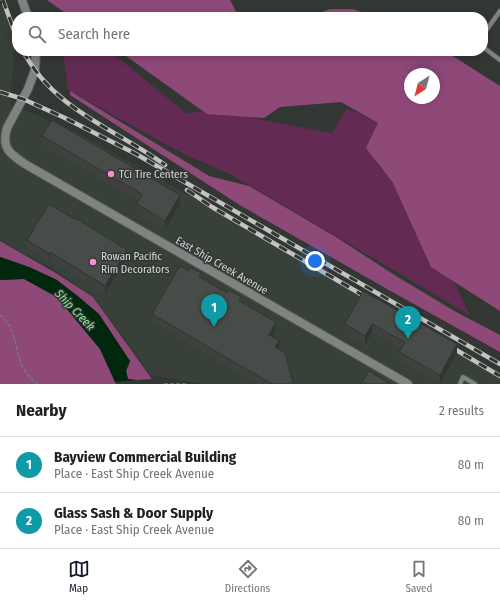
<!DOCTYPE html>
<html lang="en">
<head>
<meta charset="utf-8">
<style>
  body { margin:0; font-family:"Fira Sans Condensed",sans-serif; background:#f2f2f2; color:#202124 }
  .compass { position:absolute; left:404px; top:68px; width:36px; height:36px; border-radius:50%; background:#fff; box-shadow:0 2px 10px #0003; rotate:216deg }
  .you { position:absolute; left:315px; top:261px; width:14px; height:14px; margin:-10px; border:3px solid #fff; border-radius:50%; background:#1a73e8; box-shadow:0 0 0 6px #1a73e833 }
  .badge { display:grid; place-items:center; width:26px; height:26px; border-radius:50%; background:#111827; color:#fff; font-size:13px; font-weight:700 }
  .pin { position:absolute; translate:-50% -33px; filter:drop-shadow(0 1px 2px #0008) }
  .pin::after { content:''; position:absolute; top:21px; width:14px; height:12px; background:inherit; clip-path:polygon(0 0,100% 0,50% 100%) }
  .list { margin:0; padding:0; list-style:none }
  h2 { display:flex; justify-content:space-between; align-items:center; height:52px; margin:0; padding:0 16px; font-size:17px }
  h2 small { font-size:13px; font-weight:400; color:#757577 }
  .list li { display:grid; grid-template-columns:26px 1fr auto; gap:12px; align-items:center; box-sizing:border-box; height:56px; padding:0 16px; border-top:1px solid #e0e0e0 }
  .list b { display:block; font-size:15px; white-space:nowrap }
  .list p { margin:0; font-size:13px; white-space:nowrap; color:#757577 }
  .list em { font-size:13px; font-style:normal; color:#757577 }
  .icon { flex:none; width:22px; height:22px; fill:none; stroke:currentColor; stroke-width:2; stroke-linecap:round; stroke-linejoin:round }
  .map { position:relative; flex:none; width:500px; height:384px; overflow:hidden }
  .search { position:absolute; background:#fff; box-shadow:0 2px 10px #0003; left:12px; right:12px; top:12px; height:44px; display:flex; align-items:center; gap:10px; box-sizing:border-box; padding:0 14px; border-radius:16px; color:#757577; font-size:15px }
  .sheet { height:164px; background:#fff }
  nav { display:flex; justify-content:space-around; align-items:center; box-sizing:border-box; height:56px; border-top:1px solid #e0e0e0; background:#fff; font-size:11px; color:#757577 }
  nav a { display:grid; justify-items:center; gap:2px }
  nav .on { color:#111827 }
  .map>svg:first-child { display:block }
</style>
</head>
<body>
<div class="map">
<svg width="500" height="384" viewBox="0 0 500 384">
  <rect width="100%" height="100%" fill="#333733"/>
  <!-- built -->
  <path fill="#384139" d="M0 0H2L15 41 10 106 35 114 81 135 281 247 500 376V384H202L151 375 94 297 56 271 0 240Z"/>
  <!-- green -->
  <path fill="#632b53" d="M63 51H110L187 114 209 110 332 133 347 108 378 123 375 162 424 220 470 315 230 174 180 152 68 90Z"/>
  <!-- forest -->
  <path fill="#8e4979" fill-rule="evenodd" d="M47 0H230L239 17H71Z
    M330 9H353L375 17H310Z
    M119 51H445L500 86V311L431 267 393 183 366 148 378 123 341 102 280 107 264 118 207 114ZM410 74H434V98H410Z
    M70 91 209 176 249 186 336 237 396 276 456 312 500 335V352L387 289 238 204 70 95Z
    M0 241 54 272 93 297 152 379 136 380 128 379 126 371 130 361 123 351 57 280 29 267 0 257Z
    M24 279 57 297 100 349 116 384H0V280Z"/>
  <!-- water -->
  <path fill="#01280c" d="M0 257 29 267 57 280 79 297 99 314 130 361 126 371 128 379 136 380 115 382 100 349 57 297 24 279 0 280Z"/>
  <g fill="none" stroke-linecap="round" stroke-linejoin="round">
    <!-- service casing -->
    <g stroke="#535653" stroke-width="5.5">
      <path id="service" d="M483 35 500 11
        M483 47 500 60
        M460 384 463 377 475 384"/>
    </g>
    <!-- minor casing -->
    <g stroke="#535653" stroke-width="10">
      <path id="minor" d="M22 0 28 17
        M36 51 35 70 28 89 7 128C1 148 10 154 25 164L408 384"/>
    </g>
    <!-- path -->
    <path stroke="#757875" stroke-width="1.5" stroke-dasharray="4 2" stroke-linecap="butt" d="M0 315C23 332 10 367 38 384
      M164 384H187"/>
    <!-- service -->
    <use href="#service" stroke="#808480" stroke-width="4"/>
    <!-- minor -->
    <use href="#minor" stroke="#808480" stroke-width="8"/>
    <!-- rail casing -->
    <g stroke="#c2c4c2" stroke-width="4.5">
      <path id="rail" d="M3 0 17 39
        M23 51C54 110 114 128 165 165
        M0 92 23 99 65 118 136 154 500 364
        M187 190 212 207 371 300
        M448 345 500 376"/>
    </g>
    <!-- rail -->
    <use href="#rail" stroke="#333733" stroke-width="3" stroke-dasharray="9" stroke-linecap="butt"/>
  </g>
  <!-- wall -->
  <path fill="#3e413e" d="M42 136 180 204 165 230 137 213V204L139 201 42 145Z
    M74 219 127 258 105 294 50 260 49 262 27 248V240Z
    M201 278 241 302 276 331 272 337 279 349 293 384H257L152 322V314Z
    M363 291 457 353 440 384 399 361V352L401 349 372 332 365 345 345 333V324Z"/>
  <!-- shaded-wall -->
  <path fill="#323532" d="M2 0H3V2L0 7V2Z
    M180 195V204L165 230V221Z
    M127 250V258L105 294V286Z
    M50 252V260L49 262V254Z
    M276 322V331L269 343V335Z
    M372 324V332L365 345V336Z
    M279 340V349L275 356V347Z
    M457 344V353L440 384V375Z"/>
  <!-- building -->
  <path fill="#484c48" stroke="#323532" d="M52 120 180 195 165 221 137 204 142 194 42 136Z
    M49 204 74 219 75 218 127 250 105 286 50 252 49 254 27 240Z
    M180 266 189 271 191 268 201 273 199 277 227 293 229 290 241 297 239 301 276 322 269 335 279 340 275 347 285 353 293 383V384H272L152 314Z
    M363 291 457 344 440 375 399 352 405 342 372 324 365 336 345 324Z
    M369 371 390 384H361Z"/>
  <!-- markers -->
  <g fill="#f391d5" stroke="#333733" stroke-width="1.5">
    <circle cx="111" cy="174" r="4"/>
    <circle cx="93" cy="262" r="4"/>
  </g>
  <g text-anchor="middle" stroke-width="3" stroke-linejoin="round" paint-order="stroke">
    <!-- poi labels -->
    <g font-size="11" fill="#d6d8d6" stroke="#333733" text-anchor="start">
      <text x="119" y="178">TCi Tire Centers</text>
      <text x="101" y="260">Rowan Pacific<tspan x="101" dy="13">Rim Decorators</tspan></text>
    </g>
    <!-- street labels -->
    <g font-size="11" fill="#d6d8d6" stroke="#333733">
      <text transform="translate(222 265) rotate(30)" y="4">East Ship Creek Avenue</text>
    </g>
    <!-- water labels -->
    <g font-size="12" font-style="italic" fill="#86e89a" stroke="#333733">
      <text transform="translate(75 310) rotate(46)" y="4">Ship Creek</text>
    </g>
  </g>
</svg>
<svg class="compass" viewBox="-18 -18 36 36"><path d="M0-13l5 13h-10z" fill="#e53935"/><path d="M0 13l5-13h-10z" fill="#757577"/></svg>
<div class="you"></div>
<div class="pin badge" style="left:214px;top:327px;background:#0f9aa8">1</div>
<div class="pin badge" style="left:408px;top:339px;background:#0f9aa8">2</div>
<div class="search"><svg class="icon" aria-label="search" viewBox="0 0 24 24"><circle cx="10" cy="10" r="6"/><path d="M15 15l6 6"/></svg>Search here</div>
</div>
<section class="sheet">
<h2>Nearby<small>2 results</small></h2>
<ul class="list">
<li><span class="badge" style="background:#0f9aa8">1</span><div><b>Bayview Commercial Building</b><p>Place · East Ship Creek Avenue</p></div><em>80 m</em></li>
<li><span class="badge" style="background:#0f9aa8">2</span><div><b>Glass Sash &amp; Door Supply</b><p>Place · East Ship Creek Avenue</p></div><em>80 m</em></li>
</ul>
</section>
<nav>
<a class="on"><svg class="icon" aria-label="map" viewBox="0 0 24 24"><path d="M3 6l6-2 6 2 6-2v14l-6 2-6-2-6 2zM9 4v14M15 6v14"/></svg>Map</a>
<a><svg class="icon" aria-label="directions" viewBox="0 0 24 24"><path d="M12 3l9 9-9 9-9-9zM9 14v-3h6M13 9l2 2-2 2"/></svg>Directions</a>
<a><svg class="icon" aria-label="saved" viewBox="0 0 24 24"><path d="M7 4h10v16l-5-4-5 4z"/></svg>Saved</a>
</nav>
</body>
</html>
